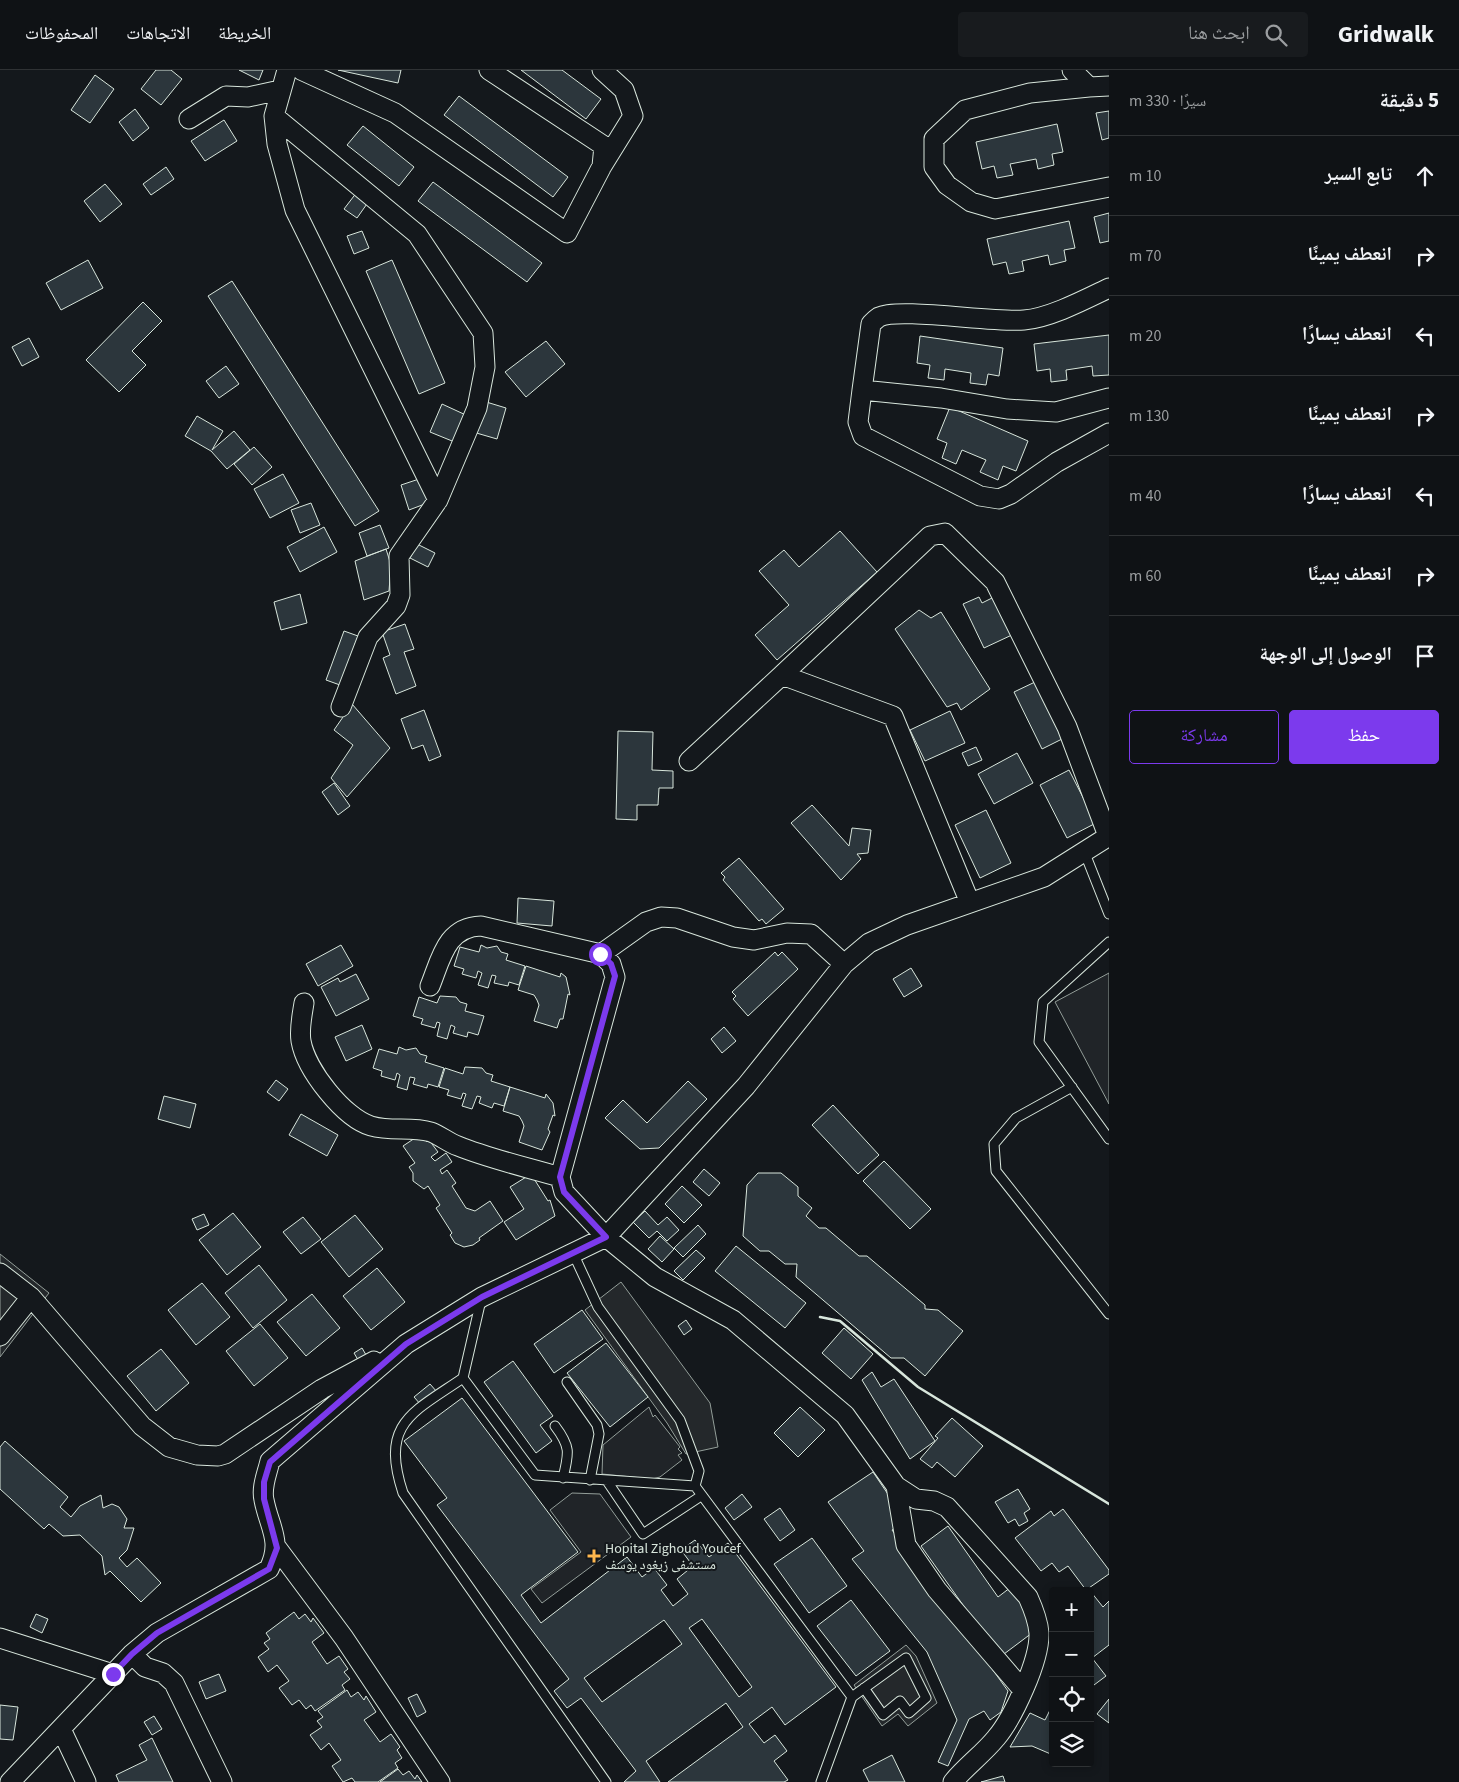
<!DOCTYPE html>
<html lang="ar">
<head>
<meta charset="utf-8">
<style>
  body { margin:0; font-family:"Source Sans 3","Noto Naskh Arabic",sans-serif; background:#181b1e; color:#f1f3f6; direction:rtl }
  .controls { position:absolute; right:15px; bottom:15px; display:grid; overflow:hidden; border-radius:5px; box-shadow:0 2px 8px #0003 }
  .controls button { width:45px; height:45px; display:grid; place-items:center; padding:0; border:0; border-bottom:1px solid #2f3234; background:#0f1215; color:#f1f3f6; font:25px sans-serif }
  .stop { position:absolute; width:15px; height:15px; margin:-11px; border:4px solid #7c3aed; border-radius:50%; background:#fff }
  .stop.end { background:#7c3aed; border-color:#fff; box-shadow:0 1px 5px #0008 }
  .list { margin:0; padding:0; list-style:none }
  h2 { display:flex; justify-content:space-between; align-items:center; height:65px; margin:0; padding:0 20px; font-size:21px }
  h2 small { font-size:16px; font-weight:400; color:#9b9ea0 }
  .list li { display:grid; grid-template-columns:32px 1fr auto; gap:15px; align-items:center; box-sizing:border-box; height:80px; padding:0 20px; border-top:1px solid #2f3234 }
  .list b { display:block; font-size:19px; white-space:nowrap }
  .list em { font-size:16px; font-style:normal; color:#9b9ea0 }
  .actions { display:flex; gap:10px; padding:15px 20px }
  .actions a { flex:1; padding:11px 0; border:1px solid #7c3aed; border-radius:5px; text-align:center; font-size:18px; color:#7c3aed }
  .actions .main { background:#7c3aed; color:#fff }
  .icon { flex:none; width:28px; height:28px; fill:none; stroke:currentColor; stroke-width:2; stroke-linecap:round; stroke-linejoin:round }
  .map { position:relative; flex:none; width:1109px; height:1712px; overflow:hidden; direction:ltr }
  header { display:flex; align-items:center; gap:30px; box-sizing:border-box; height:70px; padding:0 25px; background:#0f1215; border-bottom:1px solid #2f3234 }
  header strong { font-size:24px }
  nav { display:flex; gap:28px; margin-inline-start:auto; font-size:18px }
  .search { width:350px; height:45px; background:#181b1e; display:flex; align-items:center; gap:12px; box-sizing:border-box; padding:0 18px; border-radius:5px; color:#9b9ea0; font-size:19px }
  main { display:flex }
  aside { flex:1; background:#0f1215 }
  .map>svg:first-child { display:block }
</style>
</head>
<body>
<header>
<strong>Gridwalk</strong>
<div class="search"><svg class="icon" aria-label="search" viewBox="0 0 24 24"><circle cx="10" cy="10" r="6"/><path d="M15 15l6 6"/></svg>ابحث هنا</div>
<nav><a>الخريطة</a><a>الاتجاهات</a><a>المحفوظات</a></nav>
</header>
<main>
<aside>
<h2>5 دقيقة<small>سيرًا · 330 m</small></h2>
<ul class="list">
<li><svg class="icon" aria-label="ahead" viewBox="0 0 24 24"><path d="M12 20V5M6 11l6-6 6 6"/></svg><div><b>تابع السير</b></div><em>10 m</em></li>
<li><svg class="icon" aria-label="right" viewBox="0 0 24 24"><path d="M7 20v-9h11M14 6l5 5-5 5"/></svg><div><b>انعطف يمينًا</b></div><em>70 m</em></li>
<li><svg class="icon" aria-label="left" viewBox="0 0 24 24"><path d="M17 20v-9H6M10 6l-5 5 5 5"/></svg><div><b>انعطف يسارًا</b></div><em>20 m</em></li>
<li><svg class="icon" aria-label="right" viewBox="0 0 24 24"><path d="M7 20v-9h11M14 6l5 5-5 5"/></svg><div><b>انعطف يمينًا</b></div><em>130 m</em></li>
<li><svg class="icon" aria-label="left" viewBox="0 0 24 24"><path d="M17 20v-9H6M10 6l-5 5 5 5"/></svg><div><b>انعطف يسارًا</b></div><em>40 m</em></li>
<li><svg class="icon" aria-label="right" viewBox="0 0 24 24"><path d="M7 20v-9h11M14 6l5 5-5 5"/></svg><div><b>انعطف يمينًا</b></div><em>60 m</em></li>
<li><svg class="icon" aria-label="arrive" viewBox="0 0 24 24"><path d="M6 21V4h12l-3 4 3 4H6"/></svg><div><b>الوصول إلى الوجهة</b></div></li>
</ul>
<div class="actions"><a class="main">حفظ</a><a>مشاركة</a></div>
</aside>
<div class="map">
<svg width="1109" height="1712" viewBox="0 0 1109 1712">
  <rect width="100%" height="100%" fill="#14181c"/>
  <!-- green -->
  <path fill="#202428" stroke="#939e99" d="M1109 903V1034L1055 932Z
    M649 1337 653 1347 655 1345 680 1377 678 1379 682 1383 678 1385 682 1390 660 1407 652 1409 602 1404 603 1375Z
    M572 1423 600 1424 631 1467 542 1533 531 1519 581 1482 550 1440Z"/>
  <!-- parking -->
  <path fill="#24282b" stroke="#939e99" d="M0 1184 49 1223 0 1287Z
    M621 1212 710 1333 718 1377 686 1384 667 1353 585 1240Z
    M906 1575 916 1586 937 1633 908 1656 898 1644 882 1656 854 1615Z"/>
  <!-- building -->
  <path fill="#2c363c" stroke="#d8e6dc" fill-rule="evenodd" d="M156 0H171L182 9 161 35 141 19Z
    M239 0H263L259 10Z
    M338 0H401L398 13Z
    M521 0H562L601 29 586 49Z
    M95 5 114 19 90 53 71 40Z
    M459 26 568 107 553 127 444 45Z
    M135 39 149 58 133 71 119 52Z
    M1109 41V68L1102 70 1096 43Z
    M224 50 237 71 205 91 191 71Z
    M1057 54 1063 82 1052 84 1054 95 1038 99 1036 89 1010 94 1013 105 997 108 994 96 982 99 976 72Z
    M363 56 414 97 399 116 347 75Z
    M166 97 174 109 151 125 143 114Z
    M433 112 542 193 527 212 418 131Z
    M105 114 122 134 100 152 84 131Z
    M357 122 369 131 357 148 344 139Z
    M1109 143V171L1100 173 1094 147Z
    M1069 151 1075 178 1064 180 1066 191 1050 195 1048 185 1022 191 1024 201 1009 204 1006 192 993 195 987 169Z
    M362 161 369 178 354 184 347 166Z
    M88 190 103 218 61 240 46 213Z
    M392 190 445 313 419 324 366 201Z
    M232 211 379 441 355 456 208 226Z
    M143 232 162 251 132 281 146 295 119 322 86 290Z
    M1109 265V305L1093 306 1092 296 1066 300 1067 310 1051 312 1050 299 1037 301 1034 274Z
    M920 266 1003 278 999 306 988 304 986 315 970 313 971 303 945 299 944 310 928 308 930 295 917 293Z
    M29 268 39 287 22 296 12 277Z
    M546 271 565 294 526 327 505 302Z
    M226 296 239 314 219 328 206 311Z
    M483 331 506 338 497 369 473 362Z
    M442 334 468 346 457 373 430 362Z
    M950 337 1028 371 1016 401 1003 396 998 410 980 402 986 390 962 380 956 394 942 388 947 373 937 369Z
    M197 346 223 361 212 380 234 361 250 380 227 399 211 381 185 366Z
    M254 377 272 397 252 415 234 394Z
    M283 404 299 433 270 448 254 419Z
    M422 408 430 432 409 440 401 415Z
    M311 433 320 455 300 463 291 440Z
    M380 455 389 478 367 486 359 463Z
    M324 457 337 482 300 502 287 477Z
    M840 461 877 502 777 590 755 565 789 535 759 501 784 480 799 497Z
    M417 474 435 483 428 497 410 488Z
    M386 479 391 495 389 521 364 530 355 491Z
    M300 524 307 553 281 560 274 532Z
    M996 526 1014 564 984 578 963 534 979 527 982 533Z
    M919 540 931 548 941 542 990 619 961 640 957 633 947 637 895 559Z
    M405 554 414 579 404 582 416 616 396 624 383 588 390 585 382 562Z
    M344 561 358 566 340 615 326 610Z
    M1035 612 1062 669 1042 679 1014 622Z
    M352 634 390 678 347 727 331 708 353 675 334 660Z
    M424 640 441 686 429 691 423 675 412 679 401 649Z
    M950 641 965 673 925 691 910 660Z
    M618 661 653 662 652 700 673 701V718H659L658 735H637V750L616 749Z
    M976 677 982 690 968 696 962 683Z
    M1017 683 1033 713 994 734 978 704Z
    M1069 700 1096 753 1067 768 1040 715Z
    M334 713 350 736 338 745 322 722Z
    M812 735 849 776 852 758 871 760 868 783 857 784 861 789 841 810 791 753Z
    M986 740 1011 793 980 808 955 755Z
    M739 788 784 839 766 854 762 849 759 851 723 810 725 807 721 803Z
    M518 828 554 831 552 856 517 853Z
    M341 875 353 896 318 916 306 894Z
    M481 875 487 878 497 876 501 882 508 884 506 890 525 896 519 915 509 912 508 916 494 913 496 906 492 905 488 918 478 915 482 903 478 901 476 908 462 904 464 899 454 896 460 877 479 882Z
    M775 882 778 886 782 882 798 899 748 946 733 929 736 926 732 922Z
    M526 896 560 907 561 903 566 907 570 925 568 924 563 949H560L557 958 534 951 539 935 537 930 534 925 518 920Z
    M911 898 922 916 904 927 893 909Z
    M356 904 369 929 336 946 321 917 338 908 340 912Z
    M440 926 456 927 460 932 467 934 465 941 484 946 478 965 468 962 467 967 453 963 455 957 451 955 447 969 437 966 440 953 437 952 435 958 421 954 423 949 413 946 419 927 437 933Z
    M362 955 372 979 346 991 335 967Z
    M724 957 736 971 722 983 711 969Z
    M399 977 406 980 416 978 420 984 427 986 425 992 444 998 438 1017 428 1014 427 1018 413 1014 415 1008 410 1007 407 1020 397 1017 400 1005 397 1003 395 1010 381 1006 382 1001 373 998 379 979 397 984Z
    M465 997 482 998 486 1003 493 1005 491 1011 510 1017 504 1036 494 1033 492 1038 479 1033 481 1027 477 1026 472 1039 462 1036 466 1024 463 1023 461 1029 447 1025 449 1020 439 1017 445 998 463 1004Z
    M276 1010 288 1019 279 1031 267 1022Z
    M688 1011 707 1029 659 1078 640 1079 605 1048 623 1030 647 1053Z
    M510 1017 545 1028 546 1024 553 1033 555 1046 553 1045 548 1059 550 1062 542 1080 519 1072 524 1056 522 1051 519 1046 503 1041Z
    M164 1026 196 1034 190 1058 158 1049Z
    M833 1035 879 1085 858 1104 812 1055Z
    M301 1044 338 1065 327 1086 289 1065Z
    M421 1064 427 1072 429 1070 438 1082 431 1087 435 1091 446 1083 452 1092 440 1100 442 1104 447 1100 456 1113 452 1116 466 1138 475 1141 490 1131 503 1151 479 1168 480 1170 473 1175 464 1177 455 1173 450 1165 452 1163 436 1138 440 1135 428 1116 424 1119 413 1111V1103L409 1097 415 1093 403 1076Z
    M884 1091 931 1139 910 1159 863 1111Z
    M704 1099 720 1113 709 1126 693 1112Z
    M758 1103H781L798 1117V1126L812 1138 806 1146 819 1158H826L859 1186H867L925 1235V1239L938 1240 963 1261 925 1306 904 1288H891L796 1207 797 1194H785L769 1181H760L743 1166 747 1115Z
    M531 1104 548 1131 550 1130 555 1146 516 1170 504 1152 524 1139 510 1117Z
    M682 1116 702 1135 684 1153 665 1134Z
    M645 1141 658 1155 667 1147 679 1160 667 1171 657 1161 649 1168 633 1152Z
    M233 1143 261 1177 227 1205 199 1170Z
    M204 1144 209 1155 197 1160 192 1149Z
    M355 1145 383 1179 349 1207 321 1172Z
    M303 1147 321 1169 301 1184 283 1162Z
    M698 1155 706 1164 683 1187 674 1178Z
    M660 1166 674 1179 662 1192 648 1179Z
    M736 1176 806 1233 785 1258 715 1201Z
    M696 1180 705 1188 683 1210 674 1201Z
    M259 1195 287 1230 253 1258 225 1223Z
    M377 1198 405 1232 371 1260 343 1226Z
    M202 1213 230 1247 196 1275 168 1240Z
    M312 1224 340 1258 306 1286 277 1252Z
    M582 1240 603 1269 554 1303 534 1274Z
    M686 1250 692 1259 684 1265 678 1256Z
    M260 1254 288 1288 254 1316 226 1281Z
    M844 1258 873 1284 851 1309 822 1283Z
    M606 1273 648 1327 610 1357 567 1303Z
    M362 1278 369 1290 361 1295 354 1283Z
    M161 1279 189 1313 156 1341 127 1306Z
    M513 1291 553 1346 540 1355 552 1371 536 1383 484 1312Z
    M872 1302 881 1317 894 1309 935 1371 910 1389 862 1310Z
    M430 1314 437 1322 421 1335 414 1327Z
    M462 1328 578 1482 521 1525 541 1553 627 1487 642 1507 654 1498 667 1515 661 1520 673 1536 688 1524 677 1509 693 1496 681 1480 695 1470 709 1487 728 1473 836 1617 785 1655 772 1637 749 1654 764 1673 775 1665 787 1681 774 1691 788 1710 784 1712H668L743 1657 726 1633 646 1691 660 1712H624L636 1701 581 1628 567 1638 554 1621 569 1609 437 1435 447 1428 404 1371ZM702 1549 752 1617 739 1627 689 1558ZM664 1550 682 1574 602 1632 584 1608Z
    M800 1337 825 1360 798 1387 774 1363Z
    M952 1348 983 1376 955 1407 937 1392 932 1398 920 1389 938 1368 935 1366Z
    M5 1371 68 1427 60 1437 71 1447 80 1436 101 1425 103 1438 112 1434 119 1437 127 1449 124 1458H134L127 1480 119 1488 127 1497 137 1488 161 1513 141 1532 110 1501 105 1505 102 1486 80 1465 63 1466 49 1454 44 1459 0 1419V1377Z
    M873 1402 906 1451 892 1460 1008 1621 1001 1642 990 1650 984 1641 969 1649 948 1696 938 1692 957 1650 947 1627 927 1582 852 1489 864 1481 828 1432Z
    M1018 1419 1030 1439 1024 1443 1028 1451 1019 1456 1015 1449 1008 1453 995 1432Z
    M742 1424 752 1437 734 1450 725 1438Z
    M780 1438 795 1460 780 1471 764 1449Z
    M1063 1439 1109 1500V1504L1086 1520 1068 1496 1059 1502 1052 1493 1041 1501 1015 1468 1051 1441 1054 1446Z
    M948 1456 998 1527 1015 1514 1036 1560 1000 1587 921 1476Z
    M812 1468 847 1516 809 1543 774 1494Z
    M1091 1522 1103 1537 1109 1531V1575L1092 1588 1106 1606 1090 1618Z
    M851 1530 890 1581 856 1606 817 1556Z
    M294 1542 299 1549 305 1544 311 1552 313 1548 324 1563 312 1572 327 1594 339 1586 348 1599 344 1602 350 1609 342 1615 345 1620 315 1641 311 1635 306 1639 299 1630 292 1635 279 1618 289 1611 277 1595 268 1602 258 1587 269 1579 264 1573 270 1569 266 1563Z
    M36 1544 48 1549 42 1563 30 1557Z
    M219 1604 226 1621 206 1629 199 1612Z
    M347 1620 351 1627 358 1622 364 1630 366 1626 376 1642 364 1650 380 1672 391 1664 400 1677 397 1680 402 1688 395 1693 398 1698 378 1712H355L352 1708 343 1712 332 1696 341 1690 329 1673 321 1680 310 1665 322 1657 317 1651 323 1647 318 1641Z
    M417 1624 426 1642 417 1647 408 1628Z
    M1109 1629V1653L1097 1644Z
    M1053 1634V1685L1032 1676 1010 1677 1030 1643 1045 1650Z
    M0 1635 18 1637 13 1670 0 1669Z
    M154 1646 162 1659 152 1665 144 1652Z
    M152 1668 173 1712H119L116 1705 147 1690 139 1675Z
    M892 1685 905 1712H869L863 1700Z
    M398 1699 403 1705 409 1701 415 1709 417 1705 422 1712H380Z
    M1003 1706 1005 1712H981Z"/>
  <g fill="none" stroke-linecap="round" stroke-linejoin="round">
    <!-- service casing -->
    <g stroke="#d8e6dc" stroke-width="11">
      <path id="service" d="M1084 781 1109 844
        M1109 872 1043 932 1039 972 1109 1069
        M1072 1017 1016 1048 994 1074 996 1101 1109 1244
        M573 1183 598 1237 680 1350 699 1401 695 1416
        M481 1230 463 1308C412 1343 380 1353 403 1423L606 1712
        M463 1308 535 1405 695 1416 852 1627 821 1712
        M567 1312 597 1355 599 1364 590 1410
        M555 1356C571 1377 569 1383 563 1408
        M607 1411 643 1464 701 1426
        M852 1627 906 1588 926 1628 909 1643 900 1631 883 1645 864 1618"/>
    </g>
    <!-- minor casing -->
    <g stroke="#d8e6dc" stroke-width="21">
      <path id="minor" d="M287 0 274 46 277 74 295 140 438 430
        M301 0 395 43 567 163 602 96 633 46 624 20 602 0
        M489 0 604 76 602 96
        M1072 0 1089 17 1109 16
        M1089 17 1030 23 965 40 934 69V97L947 115 971 132 995 139 1109 117
        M274 46 417 164 483 263 485 297 477 338 438 430 399 486 400 525 396 536 368 567 341 637
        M189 49 226 26 248 27 280 20
        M1109 218C1086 229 1050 248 1024 250 993 253 899 237 879 247 876 249 873 252 871 254L862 320 941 328 1007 339 1056 342 1109 328
        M862 320 858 352 863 366 980 426 999 429 1011 424 1057 392 1109 363
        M689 691 782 605
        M970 833 893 646 782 605 930 466 945 463 995 512 1067 657 1108 766
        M601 884 646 852 661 847 677 848 733 867 754 870 787 863 811 864 844 894
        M430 916C441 889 446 857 481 856L601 884 611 894 615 907 560 1107 564 1122 606 1167 655 1207 733 1250 845 1345 896 1416 916 1429 934 1431 947 1437 1028 1527C1033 1538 1038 1550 1039 1563 1040 1590 1013 1648 996 1668 983 1684 966 1696 953 1712
        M304 933C302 946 299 959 301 971 306 1000 344 1048 371 1056 391 1062 411 1056 431 1062 441 1066 449 1073 458 1076 490 1089 526 1097 560 1107
        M0 1203 31 1227 142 1356 169 1377 197 1385 218 1386 225 1384 322 1319 374 1291
        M0 1266 31 1227
        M896 1416 906 1475 937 1520 1022 1619
        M277 1478 344 1568 440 1712
        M0 1568 113 1604
        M132 1584 145 1597 163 1603 174 1613 222 1712
        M61 1659 86 1712
        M10 1712 132 1584 157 1563 269 1499C283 1471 269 1457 264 1430 261 1417 267 1404 270 1391L406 1274 482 1227 606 1167 746 1016 844 894 869 873 907 855 1044 807 1109 766"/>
    </g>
    <!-- service -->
    <use href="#service" stroke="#14181c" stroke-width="9"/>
    <!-- minor -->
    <use href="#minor" stroke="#14181c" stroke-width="19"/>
    <!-- wall -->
    <path stroke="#d8e6dc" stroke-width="2.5" d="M820 1247 840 1251 918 1317 1109 1434"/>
  </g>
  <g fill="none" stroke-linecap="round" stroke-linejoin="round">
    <!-- route -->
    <path stroke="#7c3aed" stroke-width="6" d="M113 1604 132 1584 157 1563 269 1499 277 1478 264 1429V1412L270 1392 406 1274 482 1227 606 1167 564 1122 560 1107 615 906 611 894 600 884"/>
  </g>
  <!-- markers -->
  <path fill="#ffb74d" stroke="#14181c" stroke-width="2" d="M591.5 1478.5h5v5h5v5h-5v5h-5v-5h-5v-5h5z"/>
  <g text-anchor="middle" stroke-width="4" stroke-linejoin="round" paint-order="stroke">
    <!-- poi labels -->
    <g font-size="14" fill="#d8e6dc" stroke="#14181c" text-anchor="start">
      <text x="605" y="1483">Hopital Zighoud Youcef<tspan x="605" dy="16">مستشفى زيغود يوسف</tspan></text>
    </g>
  </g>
</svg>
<div class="controls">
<button>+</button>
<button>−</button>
<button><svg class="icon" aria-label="locate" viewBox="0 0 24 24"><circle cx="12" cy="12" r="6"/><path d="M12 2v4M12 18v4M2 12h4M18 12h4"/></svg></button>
<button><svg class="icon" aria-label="layers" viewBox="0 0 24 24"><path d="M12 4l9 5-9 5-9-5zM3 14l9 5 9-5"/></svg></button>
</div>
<div class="stop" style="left:600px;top:884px"></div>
<div class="stop end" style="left:113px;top:1604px"></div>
</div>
</main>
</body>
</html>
